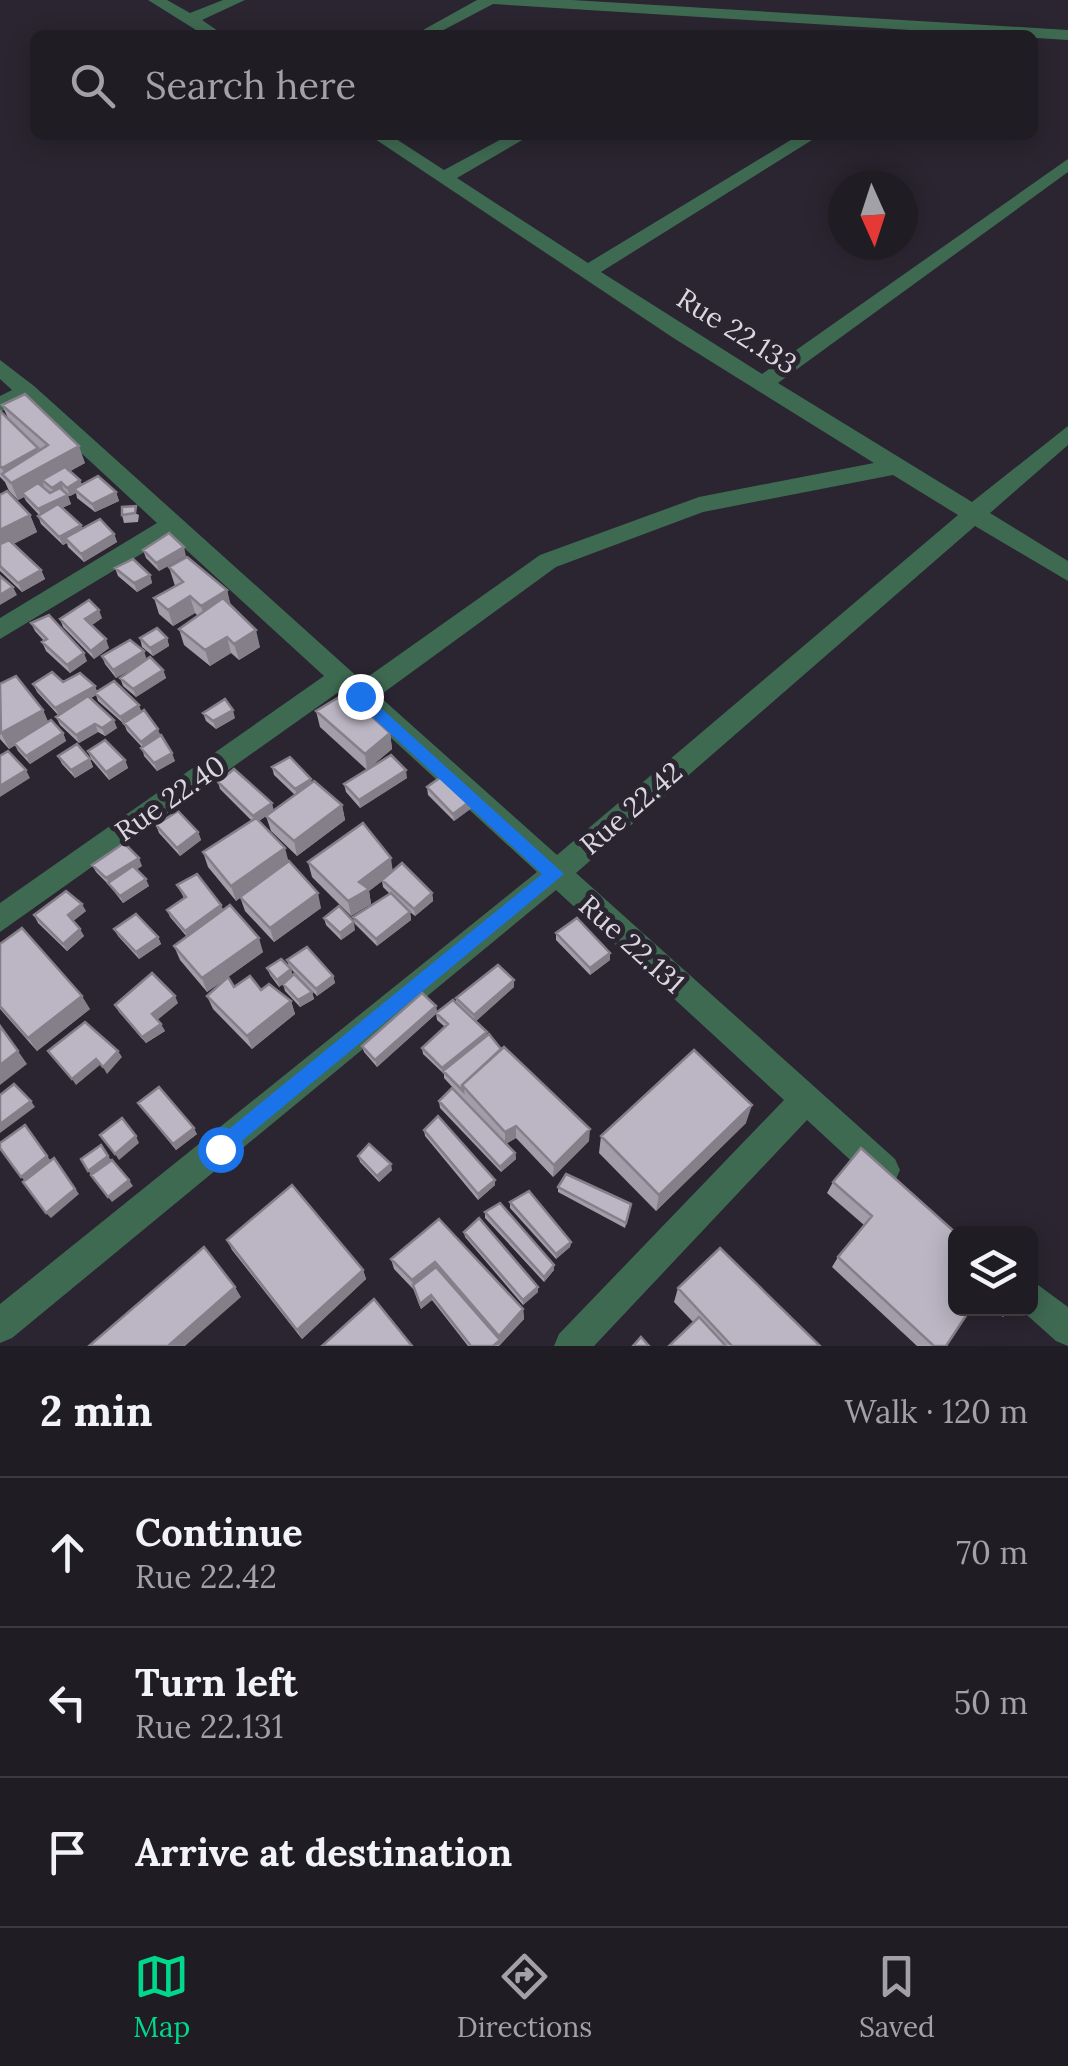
<!DOCTYPE html>
<html lang="en">
<head>
<meta charset="utf-8">
<style>
  body { margin:0; font-family:Lora,serif; background:#2d2931; color:#f1f3f6 }
  .controls { position:absolute; right:30px; bottom:30px; display:grid; overflow:hidden; border-radius:15px; box-shadow:0 5px 25px #0003 }
  .controls button { width:90px; height:90px; display:grid; place-items:center; padding:0; border:0; border-bottom:2px solid #3d3a41; background:#201c24; color:#f1f3f6; font:50px sans-serif }
  .compass { position:absolute; left:828px; top:170px; width:90px; height:90px; border-radius:50%; background:#201c24; box-shadow:0 5px 25px #0003; rotate:177deg }
  .stop { position:absolute; width:30px; height:30px; margin:-22px; border:8px solid #1a73e8; border-radius:50%; background:#fff }
  .stop.end { background:#1a73e8; border-color:#fff; box-shadow:0 2px 10px #0008 }
  .list { margin:0; padding:0; list-style:none }
  h2 { display:flex; justify-content:space-between; align-items:center; height:130px; margin:0; padding:0 40px; font-size:42px }
  h2 small { font-size:32px; font-weight:400; color:#a2a1a6 }
  .list li { display:grid; grid-template-columns:65px 1fr auto; gap:30px; align-items:center; box-sizing:border-box; height:150px; padding:0 40px; border-top:2px solid #3d3a41 }
  .list b { display:block; font-size:38px; white-space:nowrap }
  .list p { margin:0; font-size:32px; white-space:nowrap; color:#a2a1a6 }
  .list em { font-size:32px; font-style:normal; color:#a2a1a6 }
  .icon { flex:none; width:55px; height:55px; fill:none; stroke:currentColor; stroke-width:2; stroke-linecap:round; stroke-linejoin:round }
  .map { position:relative; flex:none; width:1068px; height:1346px; overflow:hidden }
  .search { position:absolute; background:#201c24; box-shadow:0 5px 25px #0003; left:30px; right:30px; top:30px; height:110px; display:flex; align-items:center; gap:25px; box-sizing:border-box; padding:0 35px; border-radius:15px; color:#a2a1a6; font-size:38px }
  .sheet { height:580px; background:#201c24 }
  nav { display:flex; justify-content:space-around; align-items:center; box-sizing:border-box; height:140px; border-top:2px solid #3d3a41; background:#201c24; font-size:28px; color:#a2a1a6 }
  nav a { display:grid; justify-items:center; gap:5px }
  nav .on { color:#00d98c }
  .map>svg:first-child { display:block }
</style>
</head>
<body>
<div class="map">
<svg width="1068" height="1346" viewBox="0 0 1068 1346">
  <rect width="100%" height="100%" fill="#2a2530"/>
  <g fill="none" stroke-linecap="round" stroke-linejoin="round">
    <!-- minor -->
    <path fill="#3f6a52" fill-rule="evenodd" d="M148 0H167L190 13 223 0H245L202 20 224 35H204Z
      M477 0H572L1068 30V40L493 4 434 35H414Z
      M369 135H390L444 170 509 135H531L457 178 588 263 799 135H820L601 272 762 374 1068 159V172L778 383 972 502 1068 426V445L990 513 1068 561V581L975 526 576 873 895 1159 900 1170 895 1181 884 1186 873 1181 807 1120 594 1346H554L559 1334 784 1100 556 890 12 1338 0 1343V1304L537 872 340 691 0 932V903L324 676 171 536 0 639V618L157 523 25 401 0 412V396L12 390 0 379V360L34 386 362 681 540 555 699 497 874 463 675 339ZM893 475 958 515 557 855 379 696 556 567 703 512Z
      M1030 1279 1068 1307V1346L1056 1341 1019 1308H1030Z"/>
  </g>
  <!-- wall -->
  <path fill="#a29da9" d="M2 405 85 463 70 471 80 480 82 485 116 492 119 501 95 512 77 498 76 493 70 496 64 491 71 504 62 508 81 525 82 529 114 534 117 542 84 562 68 547 67 543 63 545 41 524 38 516 39 515 26 501 24 497 18 500 9 491 5 482 0 477V411L8 418Z
    M0 495 30 515 37 532 13 544 41 570 45 579 22 592 0 571Z
    M122 507 139 515 138 522 124 523 122 515Z
    M143 550 186 556 159 571 146 558Z
    M169 567 227 590 230 605 260 647 239 660 231 653 210 666 184 645 179 629 198 616 195 613 173 626 159 614 154 598 175 586Z
    M115 568 150 575 152 583 137 592 118 576Z
    M102 618 92 625 109 648 94 659 63 627 60 619Z
    M31 623 87 661 70 673 46 651 42 642 44 641 35 631Z
    M140 638H167L169 646 153 656 142 647Z
    M102 656 147 660 116 678 105 664Z
    M163 670 166 678 136 697 123 686 120 678Z
    M63 682 95 686 97 692 141 712 160 736 175 761 157 771 144 756 142 747 127 731 124 724 98 701 96 695 91 698 117 728 105 736 98 732 79 743 60 725 56 717 58 715 37 692 33 684Z
    M0 684 43 710 48 722 63 733 66 741 30 764 18 751 15 745 9 749 0 739Z
    M316 711 390 733 392 749 368 769 407 778 360 808 346 792 344 784 367 770 320 727Z
    M203 713 235 718 216 729 206 721Z
    M88 751 125 760 128 768 109 780 91 759Z
    M58 756 90 759 93 767 75 778 62 764Z
    M272 767 312 782 342 805 345 820 297 856 271 831 266 816 259 821 321 908 274 942 245 911 240 897 236 901 208 867 203 852 252 821 220 789 218 782 274 810 295 795 274 775Z
    M427 787 473 807 454 821 428 795Z
    M156 825 198 832 201 840 180 856 159 833Z
    M308 862 393 870 432 893 433 901 415 916 410 912 411 920 377 946 355 924 353 917 390 894 383 887 382 881 369 891 371 904 351 916 312 877Z
    M92 865 142 866 137 869 149 886 123 903 109 885 96 872Z
    M177 885 221 905 223 910 263 952 207 992 180 960 174 946 187 937 170 917 167 910 184 898Z
    M86 911 73 921 84 936 67 951 38 923 34 915Z
    M324 918 355 930 341 940 326 925Z
    M114 929 158 937 161 944 139 959 118 936Z
    M556 933 610 953V960L590 975 556 940Z
    M0 944 90 1009 37 1051 0 1009Z
    M287 960 333 976 335 983 317 996 289 967Z
    M267 968 291 969 292 975 312 992 314 999 300 1007 285 991 283 984 279 987 270 975Z
    M234 987 291 1001 295 1014 252 1049 213 1009 207 996Z
    M514 987 476 1021 487 1032V1035L589 1141 553 1177 516 1138 506 1144 515 1153 516 1159 501 1172 440 1108 439 1101 489 1127 444 1078V1074L423 1054 422 1048 445 1027 437 1020 436 1013 456 1003V998Z
    M178 1003 157 1020 165 1031 146 1043 119 1012 115 1005Z
    M436 1006 437 1013 377 1067 364 1052 362 1046Z
    M138 1103 197 1134 176 1150Z
    M746 1123 656 1211 599 1153 601 1136Z
    M424 1130 495 1185 478 1200 425 1136Z
    M861 1148 946 1346H917L832 1267 838 1257 864 1225 827 1193 833 1182Z
    M358 1156 392 1170 379 1182 360 1162Z
    M558 1187 631 1204 625 1228 558 1192Z
    M510 1202 571 1242 570 1247 556 1259 510 1208Z
    M485 1212 554 1265V1270L544 1282 485 1218Z
    M439 1219 523 1309 524 1319 499 1346H468L432 1300 421 1309 414 1290 394 1269 391 1259Z
    M464 1232 538 1292 523 1305 465 1237Z
    M227 1240 363 1270 366 1279 302 1339 232 1250Z
    M678 1288 820 1346H669L693 1322 674 1302Z
    M994 1308H1011L1003 1317Z"/>
  <!-- shaded-wall -->
  <path fill="#847f89" d="M79 446 85 463 47 484 42 480 44 486 26 496 22 493 24 497 18 500 11 483 6 478 2 468 38 448 44 465Z
    M80 480 83 489H74L76 493 70 496 67 488Z
    M61 482 64 491 56 496 52 488Z
    M116 492 119 501 95 512 92 504Z
    M68 495 71 504 42 517 38 509Z
    M30 515 37 532 0 551V530Z
    M81 525 84 533 65 538 67 543 63 545 59 537Z
    M114 534 117 542 84 562 81 554Z
    M184 547 186 556 159 571 156 563Z
    M41 570 45 579 22 592 18 583Z
    M150 575 152 583 137 592 134 583Z
    M13 587 17 595 0 605V595Z
    M227 590 231 606 206 622 201 606Z
    M190 596 195 613 173 626 168 610Z
    M99 610 102 618 89 627 85 619Z
    M256 630 260 647 239 660 234 644Z
    M227 637 231 653 210 666 205 650Z
    M167 638 169 646 153 656 150 648Z
    M106 639 109 648 94 659 91 651Z
    M144 651 147 660 116 678 113 670Z
    M84 653 87 661 70 673 67 665Z
    M163 670 166 678 136 697 133 689Z
    M95 686 98 694 59 716 55 708Z
    M139 705 142 713 123 725 120 717Z
    M43 710 50 726 9 749 1 733Z
    M233 710 235 718 216 729 213 721Z
    M114 720 117 728 105 736 102 728Z
    M95 724 98 732 79 743 76 735Z
    M158 729 161 737 144 750 141 742Z
    M63 733 66 741 30 764 26 756Z
    M390 733 392 749 367 770 365 754Z
    M172 753 175 761 157 771 154 763Z
    M90 759 93 767 75 778 71 770Z
    M125 760 128 768 109 780 106 772Z
    M26 770 30 778 0 797V786Z
    M406 770 407 778 360 808 359 800Z
    M311 779 313 787 297 797 295 789Z
    M473 799V807L454 821 453 814Z
    M272 803 274 811 255 823 253 816Z
    M342 805 345 820 297 856 294 841Z
    M198 832 201 840 180 856 177 848Z
    M285 848 289 863 236 901 231 886Z
    M139 858 142 866 110 886 106 878Z
    M391 858 393 873 369 891 371 904 351 916 348 901 359 882Z
    M146 879 149 886 123 903 120 896Z
    M318 893 321 908 274 942 270 928Z
    M432 893 433 901 415 916 414 909Z
    M82 904 86 911 72 922 68 915Z
    M221 905 224 912 187 938 185 931Z
    M410 912 411 920 377 946 376 939Z
    M354 922 355 930 341 940 340 933Z
    M80 929 84 936 67 951 63 944Z
    M158 937 161 944 139 959 136 952Z
    M259 938 263 952 207 992 202 978Z
    M610 953V960L590 975V968Z
    M291 969 293 976 279 987 277 980Z
    M333 976 335 983 317 996 316 989Z
    M514 980V987L475 1022 474 1015Z
    M312 992 314 999 300 1007 298 1000Z
    M82 996 90 1009 37 1051 28 1038Z
    M175 996 178 1003 156 1021 152 1014Z
    M291 1001 295 1014 252 1049 247 1036Z
    M436 1006 437 1013 377 1067 375 1060Z
    M161 1024 165 1031 146 1043 142 1037Z
    M487 1032V1038L443 1071V1075L442 1068Z
    M18 1051 27 1064 0 1085V1065Z
    M118 1051 122 1057 107 1074 103 1067Z
    M96 1059 100 1065 76 1085 72 1079Z
    M31 1101 35 1107 0 1133V1124Z
    M752 1105 746 1123 656 1211 659 1195Z
    M516 1126V1138L505 1144V1132Z
    M194 1128 197 1134 176 1150 173 1144Z
    M590 1129 589 1141 553 1177 554 1165Z
    M136 1136 139 1143 119 1160 115 1154Z
    M515 1153 516 1159 501 1172 500 1167Z
    M47 1156 52 1162 26 1182 21 1177Z
    M108 1156 112 1161 93 1177 88 1171Z
    M54 1158 79 1194 51 1218 46 1213Z
    M391 1164 392 1170 379 1182 377 1176Z
    M129 1180 133 1186 112 1202 108 1197Z
    M495 1180V1185L478 1200V1194Z
    M571 1242 570 1247 556 1259V1254Z
    M435 1262 437 1272 414 1290 412 1280Z
    M554 1265V1270L544 1282V1277Z
    M363 1270 366 1279 302 1339 297 1330Z
    M235 1287 241 1297 185 1346H168Z
    M538 1287V1292L523 1305V1300Z
    M431 1295 432 1300 421 1309 420 1304Z
    M523 1309 524 1319 500 1345 493 1346 500 1340 499 1336Z"/>
  <!-- building -->
  <path fill="#bcb6c4" stroke="#847f89" stroke-width="2.5" d="M25 394 79 446 11 483 2 474 48 445 2 405Z
    M0 411 38 448 2 468 0 466Z
    M65 467 80 480 67 488 61 482 52 488 42 480Z
    M98 476 116 492 92 504 74 489Z
    M38 483 50 493 60 488 68 495 38 509 22 493Z
    M7 491 30 515 0 530V495Z
    M58 504 81 525 59 537 38 516Z
    M136 506 135 513 122 515V507Z
    M100 519 114 534 81 554 65 538Z
    M169 533 184 547 156 563 143 550Z
    M9 540 41 570 18 583 0 566V544Z
    M187 557 227 590 201 606 190 596 168 610 154 598 183 582 169 567Z
    M133 559 150 575 134 583 115 568Z
    M0 576 13 587 0 595Z
    M223 598 256 630 234 644 227 637 205 650 179 629Z
    M89 600 99 610 85 619 106 639 91 651 60 619Z
    M49 615 84 653 67 665 42 642 47 639 31 623Z
    M157 628 167 638 150 648 140 638Z
    M130 640 144 651 113 670 102 656Z
    M150 657 163 670 133 689 120 678Z
    M52 672 63 682 80 673 95 686 55 708 33 684Z
    M16 676 43 710 1 733 0 684Z
    M114 681 139 705 120 717 95 693Z
    M346 693 390 733 365 754 316 711Z
    M88 696 114 720 102 728 95 724 76 735 56 717Z
    M225 699 233 710 213 721 203 713Z
    M144 710 158 729 141 742 124 723Z
    M51 720 63 733 26 756 14 743Z
    M161 735 172 753 154 763 141 748Z
    M105 740 125 760 106 772 88 751Z
    M77 744 90 759 71 770 58 756Z
    M8 751 26 770 0 786V756Z
    M391 755 406 770 359 800 344 784Z
    M290 757 311 779 295 789 272 767Z
    M234 769 272 803 253 816 218 782Z
    M445 774 473 799 453 814 427 787Z
    M314 781 342 805 294 841 266 816Z
    M178 811 198 832 177 848 156 825Z
    M256 818 285 848 231 886 203 852Z
    M363 823 391 858 359 882 369 889 348 901 308 862Z
    M124 843 139 858 106 878 92 865Z
    M289 861 318 893 270 928 240 897Z
    M402 863 432 893 414 909 382 880Z
    M133 866 146 879 120 896 108 883Z
    M197 874 221 905 185 931 167 910 186 897 177 885Z
    M66 891 82 904 68 915 80 929 63 944 34 915Z
    M391 893 410 912 376 939 353 917Z
    M230 905 259 938 202 978 174 946Z
    M339 906 354 922 340 933 324 918Z
    M136 914 158 937 136 952 114 929Z
    M577 918 610 953 590 968 556 933Z
    M22 928 82 996 28 1038 0 1006V944Z
    M307 947 333 976 316 989 287 960Z
    M281 959 291 969 277 980 267 968Z
    M498 965 514 980 474 1015 456 998Z
    M152 973 175 996 152 1014 161 1024 142 1037 115 1005Z
    M294 974 312 992 298 1000 283 984Z
    M250 976 261 990 269 984 291 1001 247 1036 207 996 228 977 234 987Z
    M422 993 436 1006 375 1060 362 1046Z
    M453 1000 487 1032 442 1068 422 1048 448 1024 436 1013Z
    M85 1022 118 1051 103 1067 96 1059 72 1079 48 1051Z
    M0 1026 18 1051 0 1065Z
    M489 1034 501 1049 462 1085 463 1091 443 1071Z
    M504 1047 590 1129 554 1165 516 1126 505 1132 462 1085Z
    M694 1050 752 1105 659 1195 601 1136Z
    M14 1084 31 1101 0 1124V1095Z
    M159 1087 194 1128 173 1144 138 1103Z
    M452 1088 515 1153 500 1167 439 1101Z
    M438 1116 495 1180 478 1194 424 1130Z
    M122 1118 136 1136 115 1154 100 1135Z
    M25 1125 47 1156 21 1177 0 1148V1143Z
    M369 1144 391 1164 377 1176 358 1156Z
    M101 1145 108 1156 88 1171 81 1159Z
    M861 1148 957 1234H956V1308H971L946 1346H934L838 1257 872 1216 833 1182Z
    M54 1158 75 1189 46 1213 23 1182Z
    M112 1160 129 1180 108 1197 91 1175Z
    M566 1174 631 1204 626 1223 558 1187Z
    M292 1185 363 1270 297 1330 227 1240Z
    M529 1191 571 1242 556 1254 510 1202Z
    M500 1203 554 1265 544 1277 485 1212Z
    M479 1218 538 1287 523 1300 464 1232Z
    M439 1219 523 1309 499 1336 435 1262 412 1280 391 1259Z
    M204 1247 235 1287 168 1346H89Z
    M720 1248 820 1346H732L678 1288Z
    M436 1267 500 1340 493 1346H471L431 1295 420 1304 413 1285Z
    M374 1299 412 1346H322Z
    M699 1317 726 1346H669Z
    M641 1337 649 1346H633Z"/>
  <!-- route -->
  <path fill="#1a73e8" d="M360 689 564 874 220 1159 210 1149 213 1142 542 874 354 700V691Z"/>
  <g text-anchor="middle" stroke-width="10" stroke-linejoin="round" paint-order="stroke">
    <!-- street labels -->
    <g font-size="28" fill="#dad7df" stroke="#2a2530">
      <text transform="translate(737 331) rotate(32)" y="10">Rue 22.133</text>
      <text transform="translate(170 798) rotate(-35)" y="10">Rue 22.40</text>
      <text transform="translate(631 808) rotate(-41)" y="10">Rue 22.42</text>
      <text transform="translate(632 944) rotate(42)" y="10">Rue 22.131</text>
    </g>
  </g>
</svg>
<div class="controls">
<button><svg class="icon" aria-label="layers" viewBox="0 0 24 24"><path d="M12 4l9 5-9 5-9-5zM3 14l9 5 9-5"/></svg></button>
</div>
<svg class="compass" viewBox="-18 -18 36 36"><path d="M0-13l5 13h-10z" fill="#e53935"/><path d="M0 13l5-13h-10z" fill="#a2a1a6"/></svg>
<div class="stop" style="left:220px;top:1149px"></div>
<div class="stop end" style="left:360px;top:696px"></div>
<div class="search"><svg class="icon" aria-label="search" viewBox="0 0 24 24"><circle cx="10" cy="10" r="6"/><path d="M15 15l6 6"/></svg>Search here</div>
</div>
<section class="sheet">
<h2>2 min<small>Walk · 120 m</small></h2>
<ul class="list">
<li><svg class="icon" aria-label="ahead" viewBox="0 0 24 24"><path d="M12 20V5M6 11l6-6 6 6"/></svg><div><b>Continue</b><p>Rue 22.42</p></div><em>70 m</em></li>
<li><svg class="icon" aria-label="left" viewBox="0 0 24 24"><path d="M17 20v-9H6M10 6l-5 5 5 5"/></svg><div><b>Turn left</b><p>Rue 22.131</p></div><em>50 m</em></li>
<li><svg class="icon" aria-label="arrive" viewBox="0 0 24 24"><path d="M6 21V4h12l-3 4 3 4H6"/></svg><div><b>Arrive at destination</b></div></li>
</ul>
</section>
<nav>
<a class="on"><svg class="icon" aria-label="map" viewBox="0 0 24 24"><path d="M3 6l6-2 6 2 6-2v14l-6 2-6-2-6 2zM9 4v14M15 6v14"/></svg>Map</a>
<a><svg class="icon" aria-label="directions" viewBox="0 0 24 24"><path d="M12 3l9 9-9 9-9-9zM9 14v-3h6M13 9l2 2-2 2"/></svg>Directions</a>
<a><svg class="icon" aria-label="saved" viewBox="0 0 24 24"><path d="M7 4h10v16l-5-4-5 4z"/></svg>Saved</a>
</nav>
</body>
</html>
